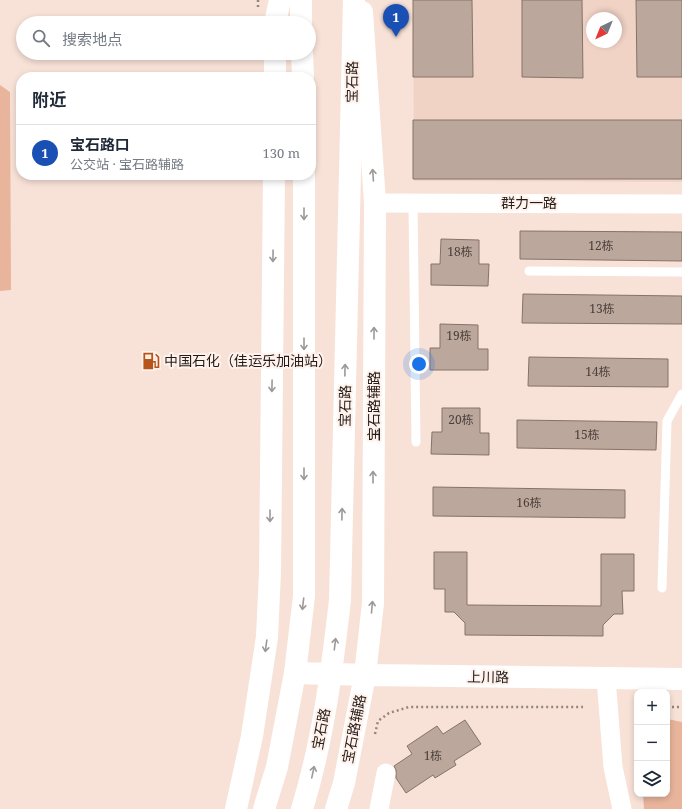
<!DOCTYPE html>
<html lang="zh">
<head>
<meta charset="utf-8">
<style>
  body { margin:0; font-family:"Noto Serif","Noto Sans SC",serif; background:#f2f2f3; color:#1f2937 }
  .controls { position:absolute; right:12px; bottom:12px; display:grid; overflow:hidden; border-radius:8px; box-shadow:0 2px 6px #0003 }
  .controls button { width:36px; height:36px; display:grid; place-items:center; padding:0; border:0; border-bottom:1px solid #e0e1e3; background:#fff; color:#1f2937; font:20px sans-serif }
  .compass { position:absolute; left:586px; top:12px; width:36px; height:36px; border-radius:50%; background:#fff; box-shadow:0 2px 6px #0003; rotate:223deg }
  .you { position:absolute; left:419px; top:364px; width:14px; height:14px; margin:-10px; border:3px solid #fff; border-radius:50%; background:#1a73e8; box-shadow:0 0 0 6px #1a73e833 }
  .badge { display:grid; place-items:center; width:26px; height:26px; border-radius:50%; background:#b65419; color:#fff; font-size:13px; font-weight:700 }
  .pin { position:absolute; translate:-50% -33px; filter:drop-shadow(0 1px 2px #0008) }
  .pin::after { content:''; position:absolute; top:21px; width:14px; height:12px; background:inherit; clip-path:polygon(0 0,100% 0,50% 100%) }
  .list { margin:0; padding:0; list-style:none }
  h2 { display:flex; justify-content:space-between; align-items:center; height:52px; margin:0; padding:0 16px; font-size:17px }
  h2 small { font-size:13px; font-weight:400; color:#747a83 }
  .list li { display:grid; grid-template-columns:26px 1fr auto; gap:12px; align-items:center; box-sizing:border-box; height:56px; padding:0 16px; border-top:1px solid #e0e1e3 }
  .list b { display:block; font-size:15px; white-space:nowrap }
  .list p { margin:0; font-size:13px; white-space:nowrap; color:#747a83 }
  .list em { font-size:13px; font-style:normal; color:#747a83 }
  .icon { flex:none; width:22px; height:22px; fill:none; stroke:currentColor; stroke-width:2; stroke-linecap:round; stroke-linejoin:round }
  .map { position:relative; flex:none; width:682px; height:809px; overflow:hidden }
  .search { position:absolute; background:#fff; box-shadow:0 2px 6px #0003; left:16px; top:16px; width:300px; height:44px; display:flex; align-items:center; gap:10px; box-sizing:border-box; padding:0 14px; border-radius:22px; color:#747a83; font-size:15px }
  .panel { position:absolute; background:#fff; box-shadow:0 2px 6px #0003; left:16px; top:72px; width:300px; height:108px; border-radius:16px }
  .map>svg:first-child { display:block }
</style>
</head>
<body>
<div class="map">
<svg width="682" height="809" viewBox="0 0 682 809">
  <rect width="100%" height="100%" fill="#f8e2d8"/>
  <!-- built -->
  <path fill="#f1d3c6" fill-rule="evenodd" d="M413 0H682V182L414 181ZM592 18H616V42H592Z"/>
  <!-- green -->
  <path fill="#e8b49b" d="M0 85 10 92 11 290 0 291Z
    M667 719 682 722V809H644L643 794H667Z"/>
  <!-- building -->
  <path fill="#bca79d" stroke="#857269" d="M413 0H472L473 77H413Z
    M522 0H582L583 78 522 77Z
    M636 0H682V77H637Z
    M413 120H682V179H413Z
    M520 231 682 232V261L520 259Z
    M441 239 479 240V264H489L488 286 431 285V264H440Z
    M523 294 682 296V324L522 323Z
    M440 324 478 325V349H488V370H430V348H440Z
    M529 357 668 359V387L528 386Z
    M442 408H480V433H489V455L431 454 432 432H442Z
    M517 420 657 422 656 450 517 448Z
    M433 487 625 490V518L433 516Z
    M434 552H467V605L601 606V554H634V591H622L623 614H614L603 625V636L465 635V623L454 612H445V589H434Z
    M465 720 481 744 454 761 456 765 435 778 433 775 406 793 396 778V770L394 766 412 754 407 746 437 726 443 734Z"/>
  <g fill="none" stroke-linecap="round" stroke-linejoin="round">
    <!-- path -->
    <path stroke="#94857d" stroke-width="2.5" stroke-dasharray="2 3" stroke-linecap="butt" d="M258 7V0
      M667 707H682
      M375 734 378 721 389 713 409 707H583"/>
    <!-- lane -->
    <path stroke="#fff" stroke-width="9" d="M413 203 416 442
      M529 271 682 272
      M662 588 667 421 682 394"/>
    <!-- street -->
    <path stroke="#fff" stroke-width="19" d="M375 203 682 204
      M606 678 613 767 622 809
      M379 809 386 773"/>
    <!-- secondary -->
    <path stroke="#fff" stroke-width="22" d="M275 23 280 0
      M275 77V53
      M295 673 370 675 682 679
      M236 809 252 736 267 637 270 572 274 175
      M336 809 344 783 365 675 373 603 375 203 362 12"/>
    <!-- primary -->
    <path stroke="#fff" stroke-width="22" d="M301 0V23
      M302 53 303 77
      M264 809 277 767 295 673 304 596V175
      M302 809C323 741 332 670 340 600L354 0"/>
  </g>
  <!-- one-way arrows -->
  <defs><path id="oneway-shaft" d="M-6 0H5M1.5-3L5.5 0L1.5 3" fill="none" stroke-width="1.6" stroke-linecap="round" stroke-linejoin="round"/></defs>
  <g stroke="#9c9997">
    <use href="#oneway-shaft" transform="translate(373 175) rotate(-94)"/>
    <use href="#oneway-shaft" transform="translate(304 214) rotate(90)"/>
    <use href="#oneway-shaft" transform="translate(273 256) rotate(91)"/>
    <use href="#oneway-shaft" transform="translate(374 333) rotate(-90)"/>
    <use href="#oneway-shaft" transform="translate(304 344) rotate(90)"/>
    <use href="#oneway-shaft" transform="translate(345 370) rotate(-89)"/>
    <use href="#oneway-shaft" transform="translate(272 386) rotate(91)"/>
    <use href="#oneway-shaft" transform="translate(304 474) rotate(90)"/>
    <use href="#oneway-shaft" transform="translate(373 477) rotate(-90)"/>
    <use href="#oneway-shaft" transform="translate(342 514) rotate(-89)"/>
    <use href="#oneway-shaft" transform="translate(270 516) rotate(90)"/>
    <use href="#oneway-shaft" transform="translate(303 604) rotate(97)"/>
    <use href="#oneway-shaft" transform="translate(372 607) rotate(-85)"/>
    <use href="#oneway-shaft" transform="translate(335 644) rotate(-83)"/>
    <use href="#oneway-shaft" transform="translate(266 646) rotate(98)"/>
    <use href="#oneway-shaft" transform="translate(313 772) rotate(-78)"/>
  </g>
  <!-- icons -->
  <defs>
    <g id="fuel-bare" transform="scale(1.38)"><path d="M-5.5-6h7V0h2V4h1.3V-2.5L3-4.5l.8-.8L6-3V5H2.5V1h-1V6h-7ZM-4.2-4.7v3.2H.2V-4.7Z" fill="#b65419" stroke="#fff1eb" stroke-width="2.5" paint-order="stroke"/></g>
  </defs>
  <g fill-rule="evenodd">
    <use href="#fuel-bare" x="151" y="361"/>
  </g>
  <g text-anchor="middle" stroke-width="4" stroke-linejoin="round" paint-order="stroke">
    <!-- number labels -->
    <g font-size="12" fill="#4a3f39">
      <text x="601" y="250">12栋</text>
      <text x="460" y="256">18栋</text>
      <text x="602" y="313">13栋</text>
      <text x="459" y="340">19栋</text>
      <text x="598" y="376">14栋</text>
      <text x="461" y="424">20栋</text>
      <text x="587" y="439">15栋</text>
      <text x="529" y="507">16栋</text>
      <text x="433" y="760">1栋</text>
    </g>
    <!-- street labels -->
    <g font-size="14" fill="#241c18" stroke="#fff1eb">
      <text transform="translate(352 82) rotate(-89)" y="5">宝石路</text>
      <text x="529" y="208">群力一路</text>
      <text transform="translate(345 406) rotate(-89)" y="5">宝石路</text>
      <text transform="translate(374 406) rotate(-90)" y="5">宝石路辅路</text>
      <text transform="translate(488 677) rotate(1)" y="5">上川路</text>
      <text transform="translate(321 729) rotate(-79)" y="5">宝石路</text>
      <text transform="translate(354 729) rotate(-79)" y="5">宝石路辅路</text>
    </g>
    <!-- poi labels -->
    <g font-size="14" fill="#241c18" stroke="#fff1eb" text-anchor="start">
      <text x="164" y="366">中国石化（佳运乐加油站）</text>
    </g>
  </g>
</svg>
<div class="controls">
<button>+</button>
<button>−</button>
<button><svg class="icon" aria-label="layers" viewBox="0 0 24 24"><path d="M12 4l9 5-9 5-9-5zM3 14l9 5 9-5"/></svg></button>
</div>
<svg class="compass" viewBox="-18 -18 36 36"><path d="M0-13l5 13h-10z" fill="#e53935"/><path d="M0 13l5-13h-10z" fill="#747a83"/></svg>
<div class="you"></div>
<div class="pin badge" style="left:396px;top:37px;background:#1a4fb4">1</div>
<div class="search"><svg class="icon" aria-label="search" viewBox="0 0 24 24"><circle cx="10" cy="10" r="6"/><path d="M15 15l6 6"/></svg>搜索地点</div>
<section class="panel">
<h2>附近<small></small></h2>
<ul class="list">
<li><span class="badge" style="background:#1a4fb4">1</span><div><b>宝石路口</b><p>公交站 · 宝石路辅路</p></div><em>130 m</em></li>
</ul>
</section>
</div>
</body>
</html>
